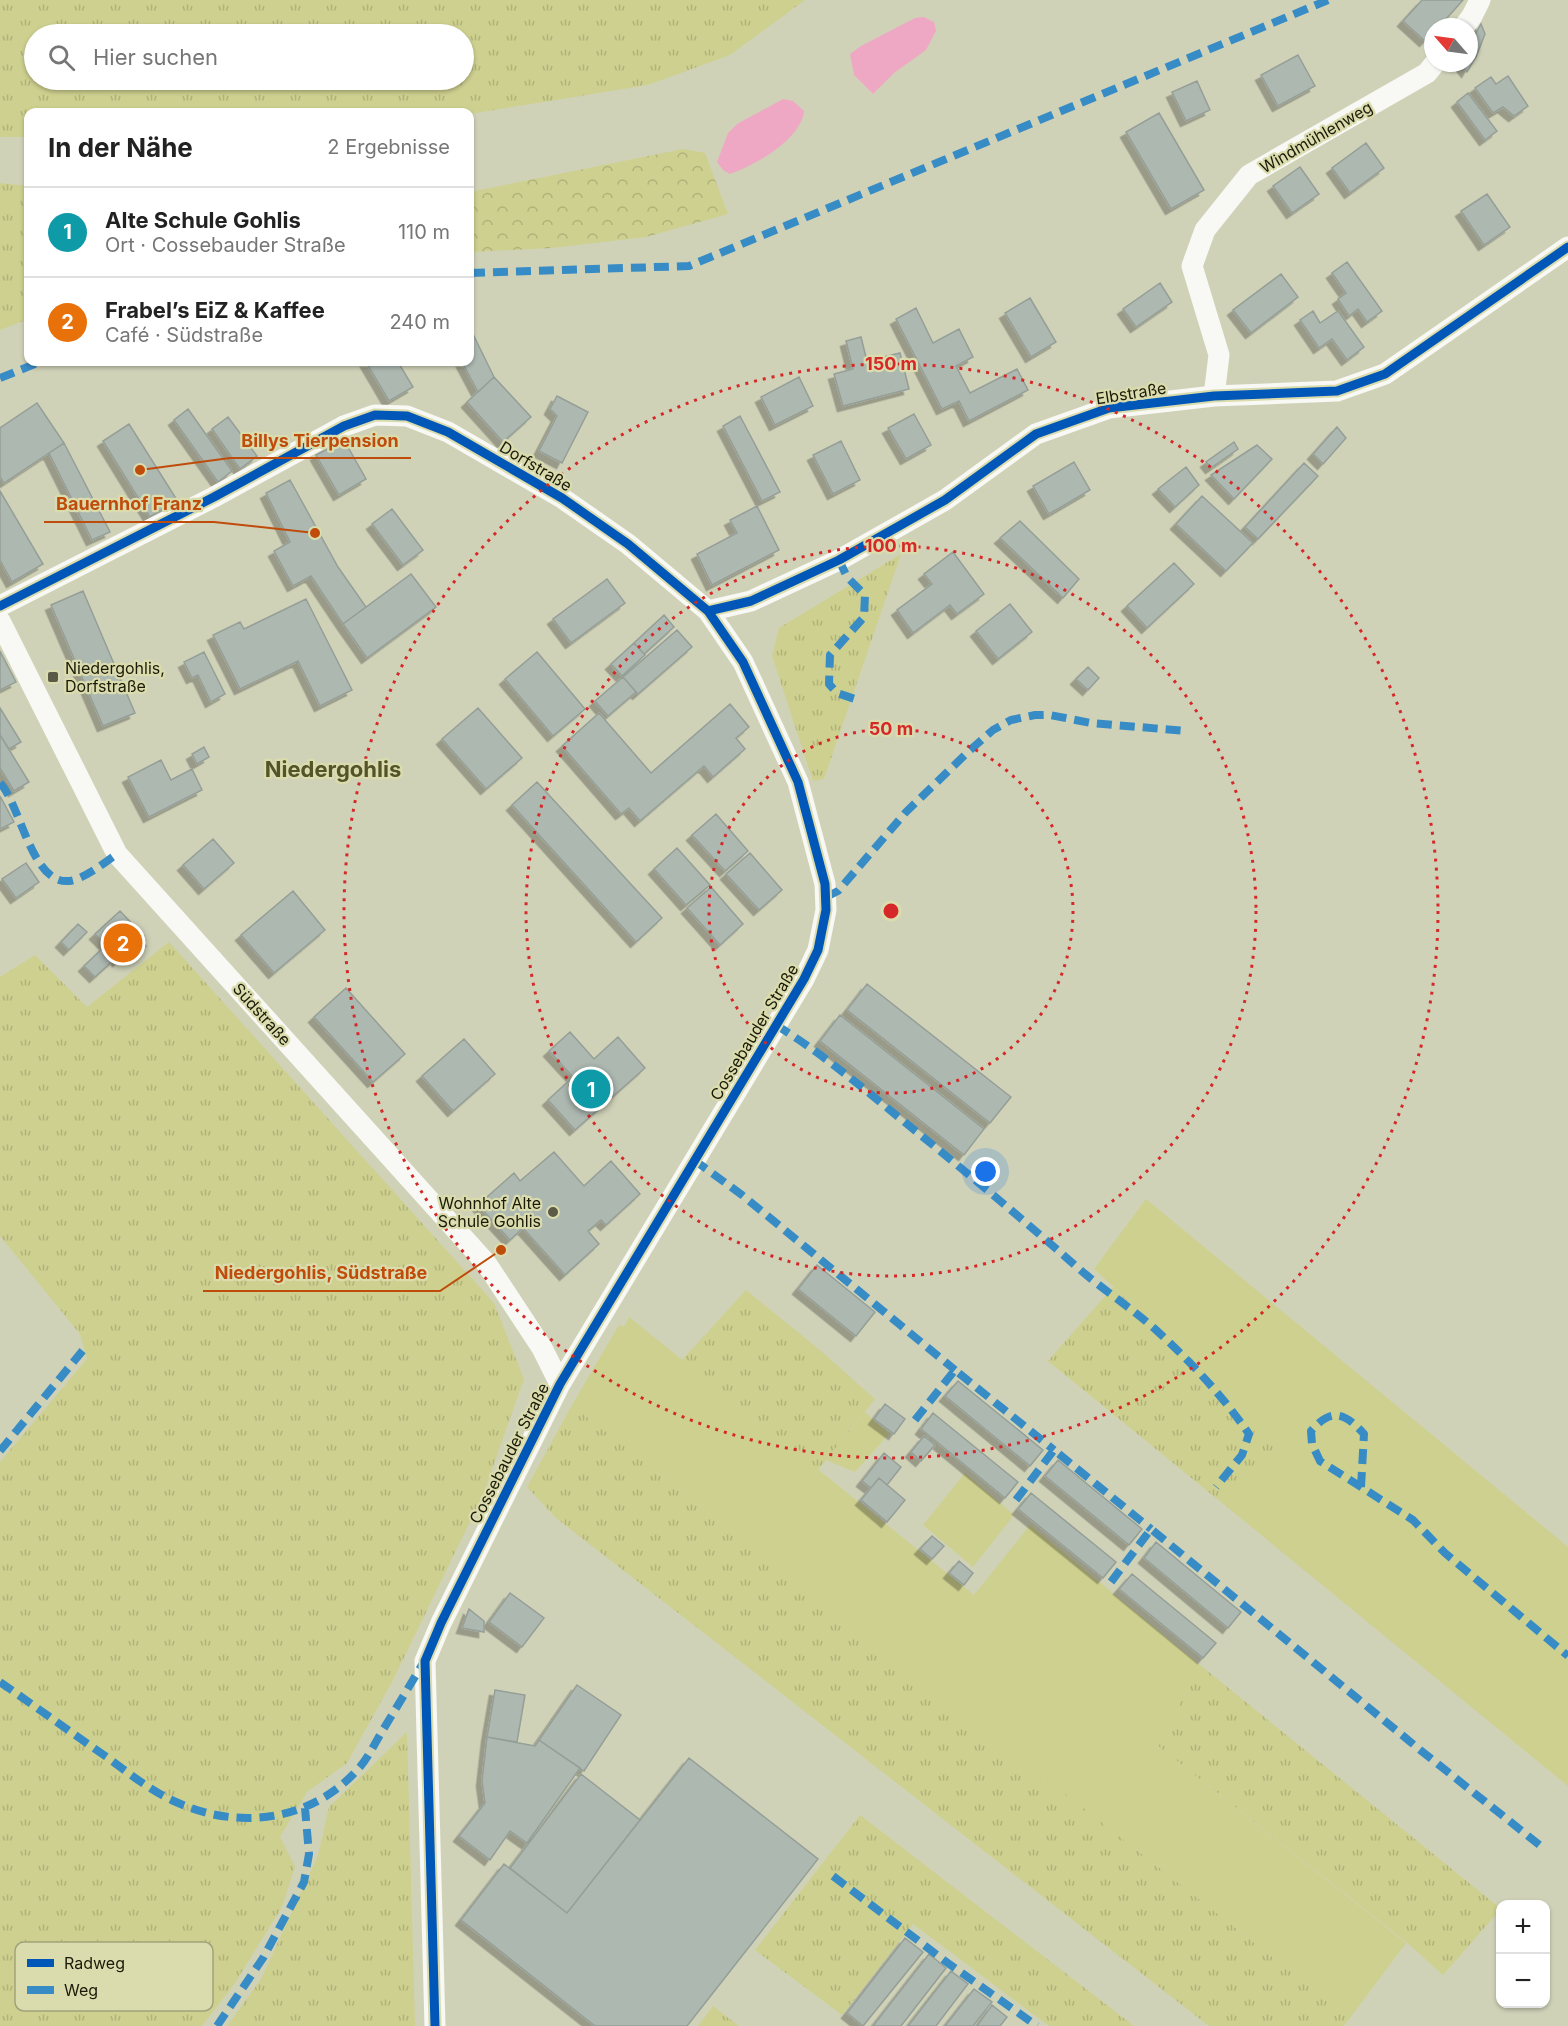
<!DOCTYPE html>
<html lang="de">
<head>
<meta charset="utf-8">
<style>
  body { margin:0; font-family:Inter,sans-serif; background:#f2f2f2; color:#222 }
  .controls { position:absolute; right:18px; bottom:18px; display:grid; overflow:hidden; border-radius:12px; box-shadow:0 2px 4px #0004 }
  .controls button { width:54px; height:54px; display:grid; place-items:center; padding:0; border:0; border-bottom:2px solid #e0e0e0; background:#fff; color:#222; font:30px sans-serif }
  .compass { position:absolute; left:1424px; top:18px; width:54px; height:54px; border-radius:50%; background:#fff; box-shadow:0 2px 4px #0004; rotate:298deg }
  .you { position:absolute; left:986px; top:1172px; width:21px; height:21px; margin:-15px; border:4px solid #fff; border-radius:50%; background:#1a73e8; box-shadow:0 0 0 9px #1a73e833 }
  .badge { display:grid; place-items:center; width:39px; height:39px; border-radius:50%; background:#5a5a46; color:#fff; font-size:20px; font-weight:700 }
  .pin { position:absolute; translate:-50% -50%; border:3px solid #fff; box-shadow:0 2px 6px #0006 }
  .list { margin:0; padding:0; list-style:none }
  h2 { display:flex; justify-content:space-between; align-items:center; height:78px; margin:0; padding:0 24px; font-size:26px }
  h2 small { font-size:20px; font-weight:400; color:#767676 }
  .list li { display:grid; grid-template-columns:39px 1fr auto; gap:18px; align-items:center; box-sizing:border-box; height:90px; padding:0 24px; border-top:2px solid #e0e0e0 }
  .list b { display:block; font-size:22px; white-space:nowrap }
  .list p { margin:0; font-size:20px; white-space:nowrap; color:#767676 }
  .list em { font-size:20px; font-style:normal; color:#767676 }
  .icon { flex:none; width:33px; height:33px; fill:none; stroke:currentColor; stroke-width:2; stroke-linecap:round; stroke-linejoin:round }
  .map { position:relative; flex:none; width:1568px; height:2026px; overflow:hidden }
  .search { position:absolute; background:#fff; box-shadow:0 2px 4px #0004; left:24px; top:24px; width:450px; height:66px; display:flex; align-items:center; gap:15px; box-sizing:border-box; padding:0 21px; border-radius:33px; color:#767676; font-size:22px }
  .panel { position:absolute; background:#fff; box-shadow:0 2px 4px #0004; left:24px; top:108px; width:450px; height:258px; border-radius:12px }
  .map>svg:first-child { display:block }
</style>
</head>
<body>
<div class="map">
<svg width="1568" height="2026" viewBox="0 0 1568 2026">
  <defs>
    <pattern id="grass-tufts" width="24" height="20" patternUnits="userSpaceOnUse" patternTransform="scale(1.5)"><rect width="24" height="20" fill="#ced08f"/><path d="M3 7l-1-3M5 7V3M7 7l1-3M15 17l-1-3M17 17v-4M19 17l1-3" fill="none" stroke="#b0b27a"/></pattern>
    <pattern id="forest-crowns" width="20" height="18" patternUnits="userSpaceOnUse" patternTransform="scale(1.5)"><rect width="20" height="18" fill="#ced08f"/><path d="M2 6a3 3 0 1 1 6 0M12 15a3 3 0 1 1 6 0" fill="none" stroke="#b0b27a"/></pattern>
    <filter id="shadow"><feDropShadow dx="-5.5" dy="5.5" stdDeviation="0" flood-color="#0004"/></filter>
  </defs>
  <rect width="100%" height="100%" fill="#d0d2b8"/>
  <!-- grass -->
  <path fill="url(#grass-tufts)" fill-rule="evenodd" d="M0 0H805L730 55 648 85 470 114 28 112V137H0ZM34 34H464V80H34Z
    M0 183 28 186V319L0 330Z
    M901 554 824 779 813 781 772 656 779 628Z
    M169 942 494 1303 524 1379 483 1495 393 1680 347 1763 307 1792 280 1837 295 1867 282 1907 235 1983 202 2026H0V1462L87 1359 80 1334 0 1236V977L35 955 87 1007Z
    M1113 1287 1186 1353 1279 1442 1227 1507 1048 1361Z
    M746 1290 821 1351 875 1399 818 1470 682 1360Z
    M572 1405 1350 2018 1344 2025 1345 2026H1209L556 1518 527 1487Z
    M1200 1665 1500 1908V1910L1443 1975 1406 1942 1158 1746Z
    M407 1732 415 2026H227L261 1979 318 1855 329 1807Z
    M860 1815 899 1845 1134 2026H1049L913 1924 842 2015 755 1950Z
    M713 2006 739 2026H698Z"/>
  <!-- forest -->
  <path fill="url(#forest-crowns)" d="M683 149 705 153 728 214 646 237 552 248 470 252V192Z"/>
  <!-- garden -->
  <path fill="#ced08f" d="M1146 1199 1568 1547V1786L1227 1507 1279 1442 1186 1353 1094 1269Z
    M629 1317 974 1595 1030 1525 1200 1665 1158 1746 1406 1943 1350 2018 572 1405 619 1325 624 1327Z
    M865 1412 889 1434 855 1472 826 1460Z
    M965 1473 1014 1515 973 1567 923 1525Z"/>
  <!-- water -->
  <path fill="#efa8c4" d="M924 17 934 22 936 31 926 50 894 73 873 94 854 75 850 54 861 46 915 18Z
    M783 99 793 101 804 111C801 140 755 165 730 174L723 170 717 162 728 133 737 124Z"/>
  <!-- building -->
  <path fill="#adb8b1" stroke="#959f97" stroke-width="1.5" filter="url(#shadow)" d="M1422 0H1463L1439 27H1433V33L1425 41 1403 21Z
    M1481 24 1485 34 1476 57 1467 72 1460 63H1469V46Z
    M1298 55 1315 86 1278 106 1261 75Z
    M1508 76 1528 106 1514 116 1503 107 1493 113 1475 88 1491 77 1496 84Z
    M1197 81 1210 110 1186 121 1172 92Z
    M1468 93 1497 131 1485 140 1457 102Z
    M1159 113 1204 190 1171 209 1126 132Z
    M1366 143 1384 168 1350 193 1332 168Z
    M1300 167 1319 194 1292 213 1273 186Z
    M1487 194 1510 227 1484 245 1461 211Z
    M1347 262 1382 311 1367 322 1358 309 1349 316 1338 299 1346 293 1332 273Z
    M1281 274 1298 297 1251 333 1233 310Z
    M1160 283 1172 302 1136 327 1123 309Z
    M1030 298 1056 342 1031 357 1005 313Z
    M916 308 933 343 959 329 973 357 956 366 970 393 1017 369 1028 390 969 421 959 401 942 409 896 319Z
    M1313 311 1320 323 1338 311 1364 347 1347 360 1332 339 1319 348 1300 320Z
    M470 328 494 377 478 392 462 362H470Z
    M861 337 867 361 900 353 909 389 843 406 834 374 853 369 846 341Z
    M366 362H398L413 387 389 401Z
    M494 377 531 417 503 442 467 402Z
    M799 377 813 406 775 425 761 397Z
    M557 396 588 412 562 463 539 451 557 416 550 409Z
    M37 403 64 443 4 483 0 477V428Z
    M188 409 232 471 218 482 174 420Z
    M914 414 931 445 906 459 888 428Z
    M740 416 780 492 762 501 723 426Z
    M228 417 257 456 240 469 212 429Z
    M129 424 177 500 150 517 103 441Z
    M1337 427 1346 438 1323 464 1313 454Z
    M344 440 366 479 339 495 316 455Z
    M841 441 860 480 833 494 813 455Z
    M1234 442 1238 449 1211 468 1206 462Z
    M64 443 110 532 92 540 49 453Z
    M1257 445 1272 459 1234 499 1211 475Z
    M1074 462 1090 490 1049 514 1033 486Z
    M1304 463 1318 476 1258 539 1245 527Z
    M1186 467 1199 485 1175 507 1158 489Z
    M290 480 338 567 366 607 343 624 311 576 293 586 274 551 290 542 266 493Z
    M0 491 43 564 12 582 0 560Z
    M1202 496 1253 543 1226 571 1176 524Z
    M757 506 779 550 712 585 697 554 737 533 730 520Z
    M392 509 423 550 403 565 372 524Z
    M1020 521 1079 579 1063 598 1000 538Z
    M953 552 984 594 957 614 950 605 913 633 897 610 932 584 924 574Z
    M1174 563 1194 584 1147 628 1127 606Z
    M411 574 436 607 367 658 343 624Z
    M607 579 625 603 571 643 553 619Z
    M83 591 135 713 103 726 51 605Z
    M306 599 352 690 320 706 298 661 240 689 213 635 240 622 244 629Z
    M1010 604 1032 632 998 659 976 631Z
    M664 615 674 627 644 654 634 643Z
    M677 630 692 647 638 694 623 677Z
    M634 643 645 655 622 676 611 664Z
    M0 651 16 682 0 690Z
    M204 652 225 694 211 702 198 675 192 678 184 662Z
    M537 652 585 709 553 736 505 679Z
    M1088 667 1099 678 1088 690 1076 679Z
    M623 677 636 692 608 716 595 701Z
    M730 704 749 727 736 738 745 749 713 777 704 766 640 821 629 808 621 814 562 746 599 713 651 773Z
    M0 708 21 742 9 749 0 735Z
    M478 708 522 758 486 789 442 739Z
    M0 735 29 782 14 791 0 768Z
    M204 747 209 757 197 764 192 754Z
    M161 760 171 780 192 769 202 790 149 817 128 777Z
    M537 782 662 918 636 942 512 805Z
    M0 796 14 822 0 829Z
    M716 814 748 851 725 871 692 835Z
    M213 839 234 863 204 889 183 865Z
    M677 848 710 885 686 905 654 869Z
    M750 853 782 890 759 910 726 874Z
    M26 863 39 882 16 898 2 879Z
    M711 887 743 924 720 945 687 908Z
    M293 891 325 930 274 973 241 935Z
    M120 911 144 936 140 940 146 946 135 957 129 951 118 961 116 958 95 977 84 966 106 945 95 934Z
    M78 924 87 932 69 950 61 942Z
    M867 984 1011 1097 990 1123 847 1010Z
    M346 988 405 1054 373 1082 314 1017Z
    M840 1015 984 1129 964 1155 820 1041Z
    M570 1032 594 1059 618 1037 645 1068 575 1130 548 1100 573 1077 549 1051Z
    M464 1039 495 1074 453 1111 422 1076Z
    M554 1152 584 1186 611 1161 640 1194 606 1225 601 1220 588 1231 599 1244 565 1275 523 1228 510 1240 478 1205 514 1173 520 1181Z
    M817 1265 875 1312 856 1336 798 1289Z
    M958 1381 1043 1450 1030 1466 945 1396Z
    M885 1404 905 1419 894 1434 874 1419Z
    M933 1413 1018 1482 1005 1498 921 1429Z
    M924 1436 935 1445 921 1461 911 1452Z
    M884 1453 901 1467 887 1485 879 1478 871 1488 862 1481Z
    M1058 1460 1142 1529 1129 1545 1045 1476Z
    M879 1478 905 1500 887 1522 861 1500Z
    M1031 1493 1116 1562 1103 1578 1018 1509Z
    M932 1536 944 1546 932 1559 920 1549Z
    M1156 1542 1241 1612 1228 1628 1144 1558Z
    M959 1561 973 1573 964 1585 949 1573Z
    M1132 1574 1216 1643 1203 1658 1119 1589Z
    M510 1593 544 1618 522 1647 489 1622Z
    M469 1609 484 1621V1632L462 1628Z
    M577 1685 621 1715 584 1771 539 1740Z
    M495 1690 525 1695 517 1742 487 1737Z
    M487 1737 535 1746 539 1740 580 1768 527 1843 510 1831 490 1860 459 1836 485 1803 482 1781Z
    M689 1758 818 1859 687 2026H595L461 1920 504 1864 567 1913Z
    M581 1774 640 1820 567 1913 510 1868Z
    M905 1938 923 1952 863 2026 847 2013Z
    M929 1954 946 1968 901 2026H873Z
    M951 1971 968 1984 936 2026H908Z
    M974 1989 992 2002 973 2026H945Z
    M992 2005 1007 2017 1000 2026H977Z"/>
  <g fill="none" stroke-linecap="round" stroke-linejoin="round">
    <!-- street -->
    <path stroke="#f8f8f4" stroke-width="21" d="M1464 27 1472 16 1480 0
      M1214 396 1219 355 1192 266 1205 230 1249 175 1427 73 1435 63
      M0 606 214 497 344 426 375 415 407 416 448 432 562 498 628 544 708 611 743 662 798 782 825 884 826 910 818 950 804 979 560 1384 441 1623 425 1661 435 2026
      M708 611 751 601 839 560 945 500 1036 434 1109 408 1214 396 1337 391 1385 374 1568 247
      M0 621 117 854 486 1263 542 1348 560 1384"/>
    <!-- quiet -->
    <path stroke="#388cc6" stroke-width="8" stroke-dasharray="15 8" stroke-linecap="butt" d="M470 273 689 266 1328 0
      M0 378 40 362
      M839 560 847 577 865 595 864 617 830 655 829 684 837 693 855 699
      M0 783C22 806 33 896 77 879 92 873 104 863 117 854
      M826 897 838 891 906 812 969 751 993 730 1011 720 1035 715H1050L1091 723 1186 731
      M776 1025C823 1054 864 1089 907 1124 964 1170 1021 1218 1077 1267 1102 1289 1130 1307 1155 1329 1190 1361 1222 1395 1249 1434L1242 1455 1216 1487
      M694 1160 742 1195 955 1370
      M915 1420 955 1370 1054 1450
      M0 1451 84 1349
      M1361 1487 1364 1434C1345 1413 1332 1407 1311 1431L1312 1444 1320 1461 1413 1520 1445 1553 1568 1656
      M1016 1500 1054 1450 1151 1529
      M1111 1582 1151 1529 1419 1749 1542 1847
      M0 1682C36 1707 72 1733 108 1758 130 1774 151 1791 176 1802 239 1831 313 1821 359 1768 368 1758 374 1745 381 1733 395 1710 409 1687 423 1663
      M833 1876 945 1961 1037 2026
      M217 2026 263 1958 304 1882 309 1854 305 1808"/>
    <!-- cycleway casing -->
    <g stroke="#dbdcad" stroke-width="13">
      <path id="cycleway" d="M0 606 214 497 344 426 375 415 407 416 448 432 562 498 628 544 708 611 743 662 798 782 825 884 826 910 818 950 804 979 560 1384 441 1623 425 1661 435 2026
        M708 611 751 601 839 560 945 500 1036 434 1109 408 1214 396 1337 391 1385 374 1568 247"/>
    </g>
    <!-- cycleway -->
    <use href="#cycleway" stroke="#0057b8" stroke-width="9"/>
  </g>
  <!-- distance rings -->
  <g fill="none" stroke="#d62828" stroke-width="3" stroke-dasharray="3 6">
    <circle cx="891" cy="911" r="182"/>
    <circle cx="891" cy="911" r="365"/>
    <circle cx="891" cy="911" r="547"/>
  </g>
  <!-- markers -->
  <g fill="#5a5a46" stroke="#dbdcad" stroke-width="2">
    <rect x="47" y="671" width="12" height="12" rx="3"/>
    <circle cx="553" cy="1212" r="6"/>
  </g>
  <g text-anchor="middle" stroke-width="4.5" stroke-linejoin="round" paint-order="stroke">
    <!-- street labels -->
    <g font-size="16" fill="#1a1a08" stroke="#dbdcad">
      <text transform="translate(1316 137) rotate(-30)" y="6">Windmühlenweg</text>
      <text transform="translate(1131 393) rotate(-9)" y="6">Elbstraße</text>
      <text transform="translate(536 466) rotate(31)" y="6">Dorfstraße</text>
      <text transform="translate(262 1014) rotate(48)" y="6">Südstraße</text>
      <text transform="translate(754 1032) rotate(-59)" y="6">Cossebauder Straße</text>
      <text transform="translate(509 1453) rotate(-63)" y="6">Cossebauder Straße</text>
    </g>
    <!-- poi labels -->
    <g font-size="16" fill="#1a1a08" stroke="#dbdcad" text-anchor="start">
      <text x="65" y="674">Niedergohlis,<tspan x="65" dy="18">Dorfstraße</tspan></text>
      <text x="541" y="1209" text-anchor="end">Wohnhof Alte<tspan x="541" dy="18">Schule Gohlis</tspan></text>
    </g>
    <!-- district labels -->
    <g font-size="22" font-weight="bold" fill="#54542a" stroke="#dbdcad">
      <text x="333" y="777">Niedergohlis</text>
    </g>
  </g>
  <!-- legend -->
  <rect x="15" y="1942" width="198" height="69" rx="9" fill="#dbdcad" stroke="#a1a27b" stroke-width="1.5"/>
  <rect x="27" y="1959" width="27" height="8" fill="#0057b8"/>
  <rect x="27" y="1986" width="27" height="8" fill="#388cc6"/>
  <g font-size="16" fill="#1a1a08">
    <text x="64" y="1969">Radweg</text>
    <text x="64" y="1996">Weg</text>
  </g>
  <circle cx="891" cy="911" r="9" fill="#d62828" stroke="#dbdcad" stroke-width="3"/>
  <g font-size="18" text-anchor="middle" font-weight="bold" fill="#d62828" stroke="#dbdcad" stroke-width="4.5" stroke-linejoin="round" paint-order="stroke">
    <text x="891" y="370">150 m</text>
    <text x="891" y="552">100 m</text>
    <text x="891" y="735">50 m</text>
  </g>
  <!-- callouts -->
  <path fill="none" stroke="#bf4c0b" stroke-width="2" d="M140 470L230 458H411M315 533L214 522H44M501 1250L440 1291H203"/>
  <g fill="#bf4c0b" stroke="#dbdcad" stroke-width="2">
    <circle cx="140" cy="470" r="6"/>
    <circle cx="315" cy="533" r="6"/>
    <circle cx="501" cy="1250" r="6"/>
  </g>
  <g font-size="18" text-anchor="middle" font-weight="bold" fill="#bf4c0b" stroke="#dbdcad" stroke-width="4.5" stroke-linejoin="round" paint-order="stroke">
    <text x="320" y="447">Billys Tierpension</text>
    <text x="129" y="510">Bauernhof Franz</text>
    <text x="321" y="1279">Niedergohlis, Südstraße</text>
  </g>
</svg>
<div class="controls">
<button>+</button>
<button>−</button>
</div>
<svg class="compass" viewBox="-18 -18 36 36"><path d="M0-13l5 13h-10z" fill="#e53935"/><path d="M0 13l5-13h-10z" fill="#767676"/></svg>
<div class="you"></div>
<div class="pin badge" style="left:591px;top:1089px;background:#0f9aa8">1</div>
<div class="pin badge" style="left:123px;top:943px;background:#e8710a">2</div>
<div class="search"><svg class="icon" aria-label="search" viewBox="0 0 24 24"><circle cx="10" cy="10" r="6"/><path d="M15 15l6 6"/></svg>Hier suchen</div>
<section class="panel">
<h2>In der Nähe<small>2 Ergebnisse</small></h2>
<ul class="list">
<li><span class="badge" style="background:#0f9aa8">1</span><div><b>Alte Schule Gohlis</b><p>Ort · Cossebauder Straße</p></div><em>110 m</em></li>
<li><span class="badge" style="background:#e8710a">2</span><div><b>Frabel’s EiZ &amp; Kaffee</b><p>Café · Südstraße</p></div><em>240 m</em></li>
</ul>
</section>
</div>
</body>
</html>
